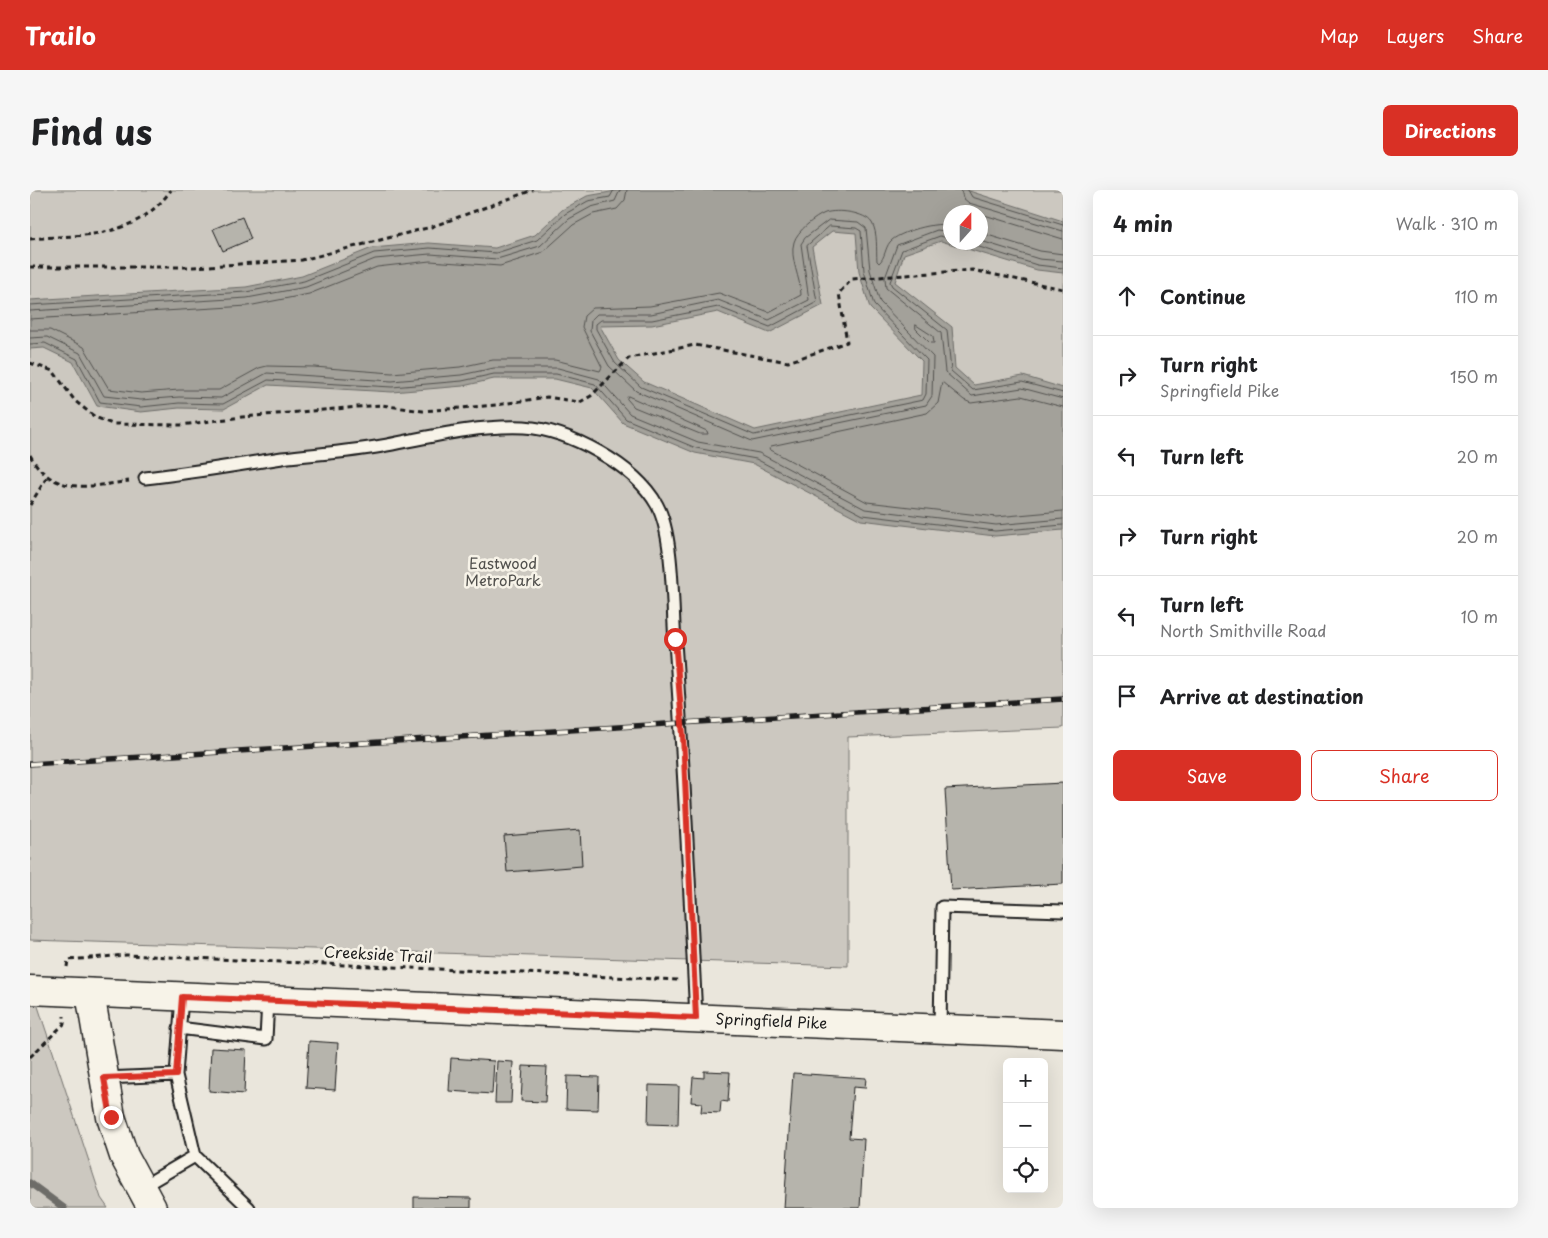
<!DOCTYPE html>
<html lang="en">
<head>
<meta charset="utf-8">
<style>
  body { margin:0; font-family:"Playpen Sans",sans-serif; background:#f6f6f6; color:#202124 }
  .controls { position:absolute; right:15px; bottom:15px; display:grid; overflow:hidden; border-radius:8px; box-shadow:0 5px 20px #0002 }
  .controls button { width:45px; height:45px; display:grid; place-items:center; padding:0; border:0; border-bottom:1px solid #e0e0e0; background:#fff; color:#202124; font:25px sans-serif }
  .compass { position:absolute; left:913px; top:15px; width:45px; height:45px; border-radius:50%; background:#fff; box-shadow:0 5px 20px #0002; rotate:21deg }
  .stop { position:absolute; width:15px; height:15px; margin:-11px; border:4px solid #d93025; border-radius:50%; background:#fff }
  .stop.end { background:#d93025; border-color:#fff; box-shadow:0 1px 5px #0008 }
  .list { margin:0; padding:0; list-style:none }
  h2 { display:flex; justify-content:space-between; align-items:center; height:65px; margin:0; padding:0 20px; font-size:21px }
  h2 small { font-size:16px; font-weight:400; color:#757577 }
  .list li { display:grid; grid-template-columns:32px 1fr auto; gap:15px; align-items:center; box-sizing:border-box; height:80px; padding:0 20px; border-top:1px solid #e0e0e0 }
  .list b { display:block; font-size:19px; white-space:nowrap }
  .list p { margin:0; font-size:16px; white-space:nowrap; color:#757577 }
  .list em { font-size:16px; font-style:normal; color:#757577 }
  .actions { display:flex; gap:10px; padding:15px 20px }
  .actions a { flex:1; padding:11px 0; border:1px solid #d93025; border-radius:8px; text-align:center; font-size:18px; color:#d93025 }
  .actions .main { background:#d93025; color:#fff }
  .icon { flex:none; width:28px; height:28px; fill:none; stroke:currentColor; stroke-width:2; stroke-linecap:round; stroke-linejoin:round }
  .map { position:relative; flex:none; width:1033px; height:1018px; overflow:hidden; border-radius:8px }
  header { display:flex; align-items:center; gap:30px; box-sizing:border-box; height:70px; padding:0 25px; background:#d93025; color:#fff }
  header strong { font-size:24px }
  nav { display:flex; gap:28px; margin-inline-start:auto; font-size:18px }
  .intro { display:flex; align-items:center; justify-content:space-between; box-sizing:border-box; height:120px; padding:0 30px }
  h1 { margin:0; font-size:35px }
  .button { padding:12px 22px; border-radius:8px; background:#d93025; color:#fff; font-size:18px; font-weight:700 }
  main { display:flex; gap:30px; padding:0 30px }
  aside { flex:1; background:#fff; border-radius:8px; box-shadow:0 5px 20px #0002 }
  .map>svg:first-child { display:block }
</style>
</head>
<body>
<header>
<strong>Trailo</strong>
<nav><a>Map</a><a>Layers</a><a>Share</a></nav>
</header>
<div class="intro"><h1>Find us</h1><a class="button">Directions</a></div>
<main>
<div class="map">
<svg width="1033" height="1018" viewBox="0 0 1033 1018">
  <rect width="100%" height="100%" fill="#eae6dc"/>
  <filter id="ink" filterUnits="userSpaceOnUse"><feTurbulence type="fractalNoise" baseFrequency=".02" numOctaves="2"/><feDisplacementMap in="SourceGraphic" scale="10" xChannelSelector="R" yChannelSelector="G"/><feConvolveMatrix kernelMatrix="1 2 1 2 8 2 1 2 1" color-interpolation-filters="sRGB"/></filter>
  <g filter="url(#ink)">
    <!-- green -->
    <path fill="#ccc8c0" stroke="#74726e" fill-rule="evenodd" d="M0 0H1033V538L818 547V776L0 750ZM921 22H951V52H921Z
      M0 792 71 1008 78 1018H0Z"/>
    <!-- water -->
    <path fill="#a3a19a" stroke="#6d6c68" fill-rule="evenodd" d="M592 0H936L1033 31V83L1007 80 911 51 874 64 865 92 922 137 925 178 944 195 993 186 1033 198V340L965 346 831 330 724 274 665 263 593 233 562 198 525 189H464L433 196 362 202 238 195 194 219 149 218 111 222 67 216 43 172 14 158 0 159V110L216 97 272 86 342 58 399 53 465 58 505 45 532 20 557 6ZM921 22H951V52H921ZM802 41 826 43 829 82 840 118 892 171 891 205 725 240 614 192 589 170 570 136 622 135 688 122 739 143 793 115 782 57Z"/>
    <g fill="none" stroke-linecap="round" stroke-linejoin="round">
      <!-- shore -->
      <path stroke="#52514e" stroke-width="1" d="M931 0 933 8 939 13 1033 41
        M938 0 942 7 1033 35
        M951 24 1033 49
        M799 30 828 32 836 38 840 80 850 112 903 167 902 206 896 215 722 251 606 201 579 176 560 141 561 130 567 124H621L688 110 739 130 779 110 771 54 775 48Z
        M800 36 826 38 831 41 834 81 844 115 897 170 896 204 893 210 724 245 611 197 585 173 566 139V134L571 130H622L688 117 740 137 787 112 777 56Z
        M921 42 907 40 867 55 855 88 856 98 911 143 915 182 942 206 992 198 1033 209
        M951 43 1010 61 1033 64
        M921 49 910 46 872 60 860 92 862 96 917 140 921 181 943 200 992 192 1033 203
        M951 51 1009 69 1033 71
        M933 52 1007 75 1033 78
        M0 115 216 102 274 91 344 63 400 58 466 63 507 50 535 24 558 11 580 7 584 0
        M0 121 217 108 276 97 345 69 400 64 467 69 510 56 539 29 561 17 585 11 590 0
        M0 129 218 116 279 104 347 77 400 71 470 76 513 62 543 35 563 24 587 19 595 10 597 0
        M886 135 903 146 904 153H900L886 139Z
        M0 140H20L54 157 79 199 111 203 149 200H189L229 178 237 176 284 177 362 183 430 177 463 170H525L570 181 572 177 552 137 554 126 563 118 620 116 689 103 739 122 771 105C771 89 759 68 764 52 767 41 785 27 795 23 807 19 835 22 842 33 848 43 846 60 847 71L849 73C855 68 855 58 860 52 868 42 908 31 921 35
        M0 148 17 147 50 163 74 206 111 210 149 207 191 208 237 183 362 191 431 185 464 178H528L569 189 600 224 668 252 729 263 835 319 966 335 1033 329
        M0 154 15 153 47 169 70 212 111 217 149 213 193 214 238 190 362 197 432 191 464 184H526L565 194 596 229 666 258 726 269 833 325 965 341 1033 335
        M598 206 677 241 678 244H670L604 217 597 209Z
        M1033 217 991 206 941 213 934 210 912 192 908 213 897 223 741 256 739 259 837 312 966 327 1033 321"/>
      <!-- stream -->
      <path stroke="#6d6c68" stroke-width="7" d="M0 993 34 1018"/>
    </g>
    <!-- building -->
    <path fill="#b6b4ac" stroke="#1c1c1c" d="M212 27 221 49 193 61 183 39Z
      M1033 593V694L921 700 915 599Z
      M550 640 552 676 477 682 474 646Z
      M279 851 308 853 305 900 276 898Z
      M181 858 216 860 214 904 179 901Z
      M421 868 464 871 462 904 419 901Z
      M467 871 483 872 481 913H465Z
      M493 876 517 877 515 912 491 911Z
      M674 881 700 882 698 912 691 911 690 923 671 922 672 913 661 912 663 887 674 888Z
      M763 883 836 888 835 898 823 897 819 948 834 949 830 1018H754Z
      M537 886 569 887 568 920 536 919Z
      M619 895 649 896 648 935 618 934Z
      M384 1007 441 1008V1018H384Z"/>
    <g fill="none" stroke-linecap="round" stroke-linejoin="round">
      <!-- lane casing -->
      <g stroke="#1c1c1c" stroke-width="15">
        <path id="lane" d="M115 288C161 283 206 275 252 268 285 264 319 262 352 256 399 247 446 235 494 237 539 240 605 275 627 315 644 346 642 416 645 452 654 577 660 703 666 828
          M152 807 146 885 165 966 219 1018
          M149 838 236 849 238 810
          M910 839 912 717 1033 721
          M74 888 146 885
          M110 998 165 966"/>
      </g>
      <!-- secondary casing -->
      <g stroke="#1c1c1c" stroke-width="31">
        <g id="secondary">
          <path id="s1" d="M0 800 1033 844"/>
          <path d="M60 803 81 927 94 966 122 1018"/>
        </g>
      </g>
      <!-- path -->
      <path stroke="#1c1c1c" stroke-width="3" stroke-dasharray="5 4" stroke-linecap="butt" d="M0 49C53 44 105 50 141 0
        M0 77H163L272 70 401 37 503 0
        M0 173 23 181 45 211 65 227 82 234 151 235 212 227 351 215 393 221 466 215 517 207 550 212 561 206 599 168 665 155 758 172 817 152 809 103 822 89 942 80 1033 99
        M0 265C22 306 60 297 99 291
        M0 315 17 287
        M37 777 38 770 96 765 649 790
        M0 867 34 834V826"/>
      <!-- lane -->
      <use href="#lane" stroke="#f7f3e8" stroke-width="11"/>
      <!-- secondary -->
      <use href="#secondary" stroke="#f7f3e8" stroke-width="28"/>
      <!-- rail casing -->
      <g stroke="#1c1c1c" stroke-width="5.5">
        <path id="rail" d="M0 574 1033 509"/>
      </g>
      <!-- rail -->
      <use href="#rail" stroke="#f7f3e8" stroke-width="4" stroke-dasharray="11" stroke-linecap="butt"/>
    </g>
  </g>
  <g fill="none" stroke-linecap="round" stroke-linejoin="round" filter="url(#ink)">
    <!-- route -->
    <path stroke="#d93025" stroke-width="6" d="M81 927 74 888 146 885 152 807 666 828 653 545 645 449"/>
  </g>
  <g text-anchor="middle" stroke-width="5" stroke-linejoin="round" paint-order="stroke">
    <!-- park labels -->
    <g font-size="15" fill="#51504d" stroke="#f7f3e8">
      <text x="473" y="379">Eastwood<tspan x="473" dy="17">MetroPark</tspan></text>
    </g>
    <!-- street labels -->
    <g font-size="15" fill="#1c1c1c" stroke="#f7f3e8">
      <text transform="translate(348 765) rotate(3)" y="5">Creekside Trail</text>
      <text dy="5" stroke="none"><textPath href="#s1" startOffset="742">Springfield Pike</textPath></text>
    </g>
  </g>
</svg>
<div class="controls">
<button>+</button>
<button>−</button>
<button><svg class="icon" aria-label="locate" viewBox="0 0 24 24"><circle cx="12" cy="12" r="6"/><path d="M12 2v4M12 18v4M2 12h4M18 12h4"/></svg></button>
</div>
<svg class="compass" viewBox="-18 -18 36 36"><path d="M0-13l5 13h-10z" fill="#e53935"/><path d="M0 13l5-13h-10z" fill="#757577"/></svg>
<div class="stop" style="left:645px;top:449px"></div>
<div class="stop end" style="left:81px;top:927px"></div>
</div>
<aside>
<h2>4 min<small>Walk · 310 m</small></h2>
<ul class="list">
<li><svg class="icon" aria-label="ahead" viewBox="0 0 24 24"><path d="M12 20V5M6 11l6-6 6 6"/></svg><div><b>Continue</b></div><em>110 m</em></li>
<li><svg class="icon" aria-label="right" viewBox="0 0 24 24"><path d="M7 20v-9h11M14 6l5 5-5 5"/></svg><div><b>Turn right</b><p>Springfield Pike</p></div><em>150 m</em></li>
<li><svg class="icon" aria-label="left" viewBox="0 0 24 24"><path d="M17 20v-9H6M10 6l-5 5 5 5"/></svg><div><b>Turn left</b></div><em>20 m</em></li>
<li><svg class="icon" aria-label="right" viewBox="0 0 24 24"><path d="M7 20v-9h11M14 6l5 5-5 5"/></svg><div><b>Turn right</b></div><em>20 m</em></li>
<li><svg class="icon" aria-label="left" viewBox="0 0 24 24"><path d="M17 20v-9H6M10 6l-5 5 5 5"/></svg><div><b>Turn left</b><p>North Smithville Road</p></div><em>10 m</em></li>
<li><svg class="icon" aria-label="arrive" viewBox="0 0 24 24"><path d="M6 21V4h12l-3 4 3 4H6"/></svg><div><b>Arrive at destination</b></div></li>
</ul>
<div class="actions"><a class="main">Save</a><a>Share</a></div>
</aside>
</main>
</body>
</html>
